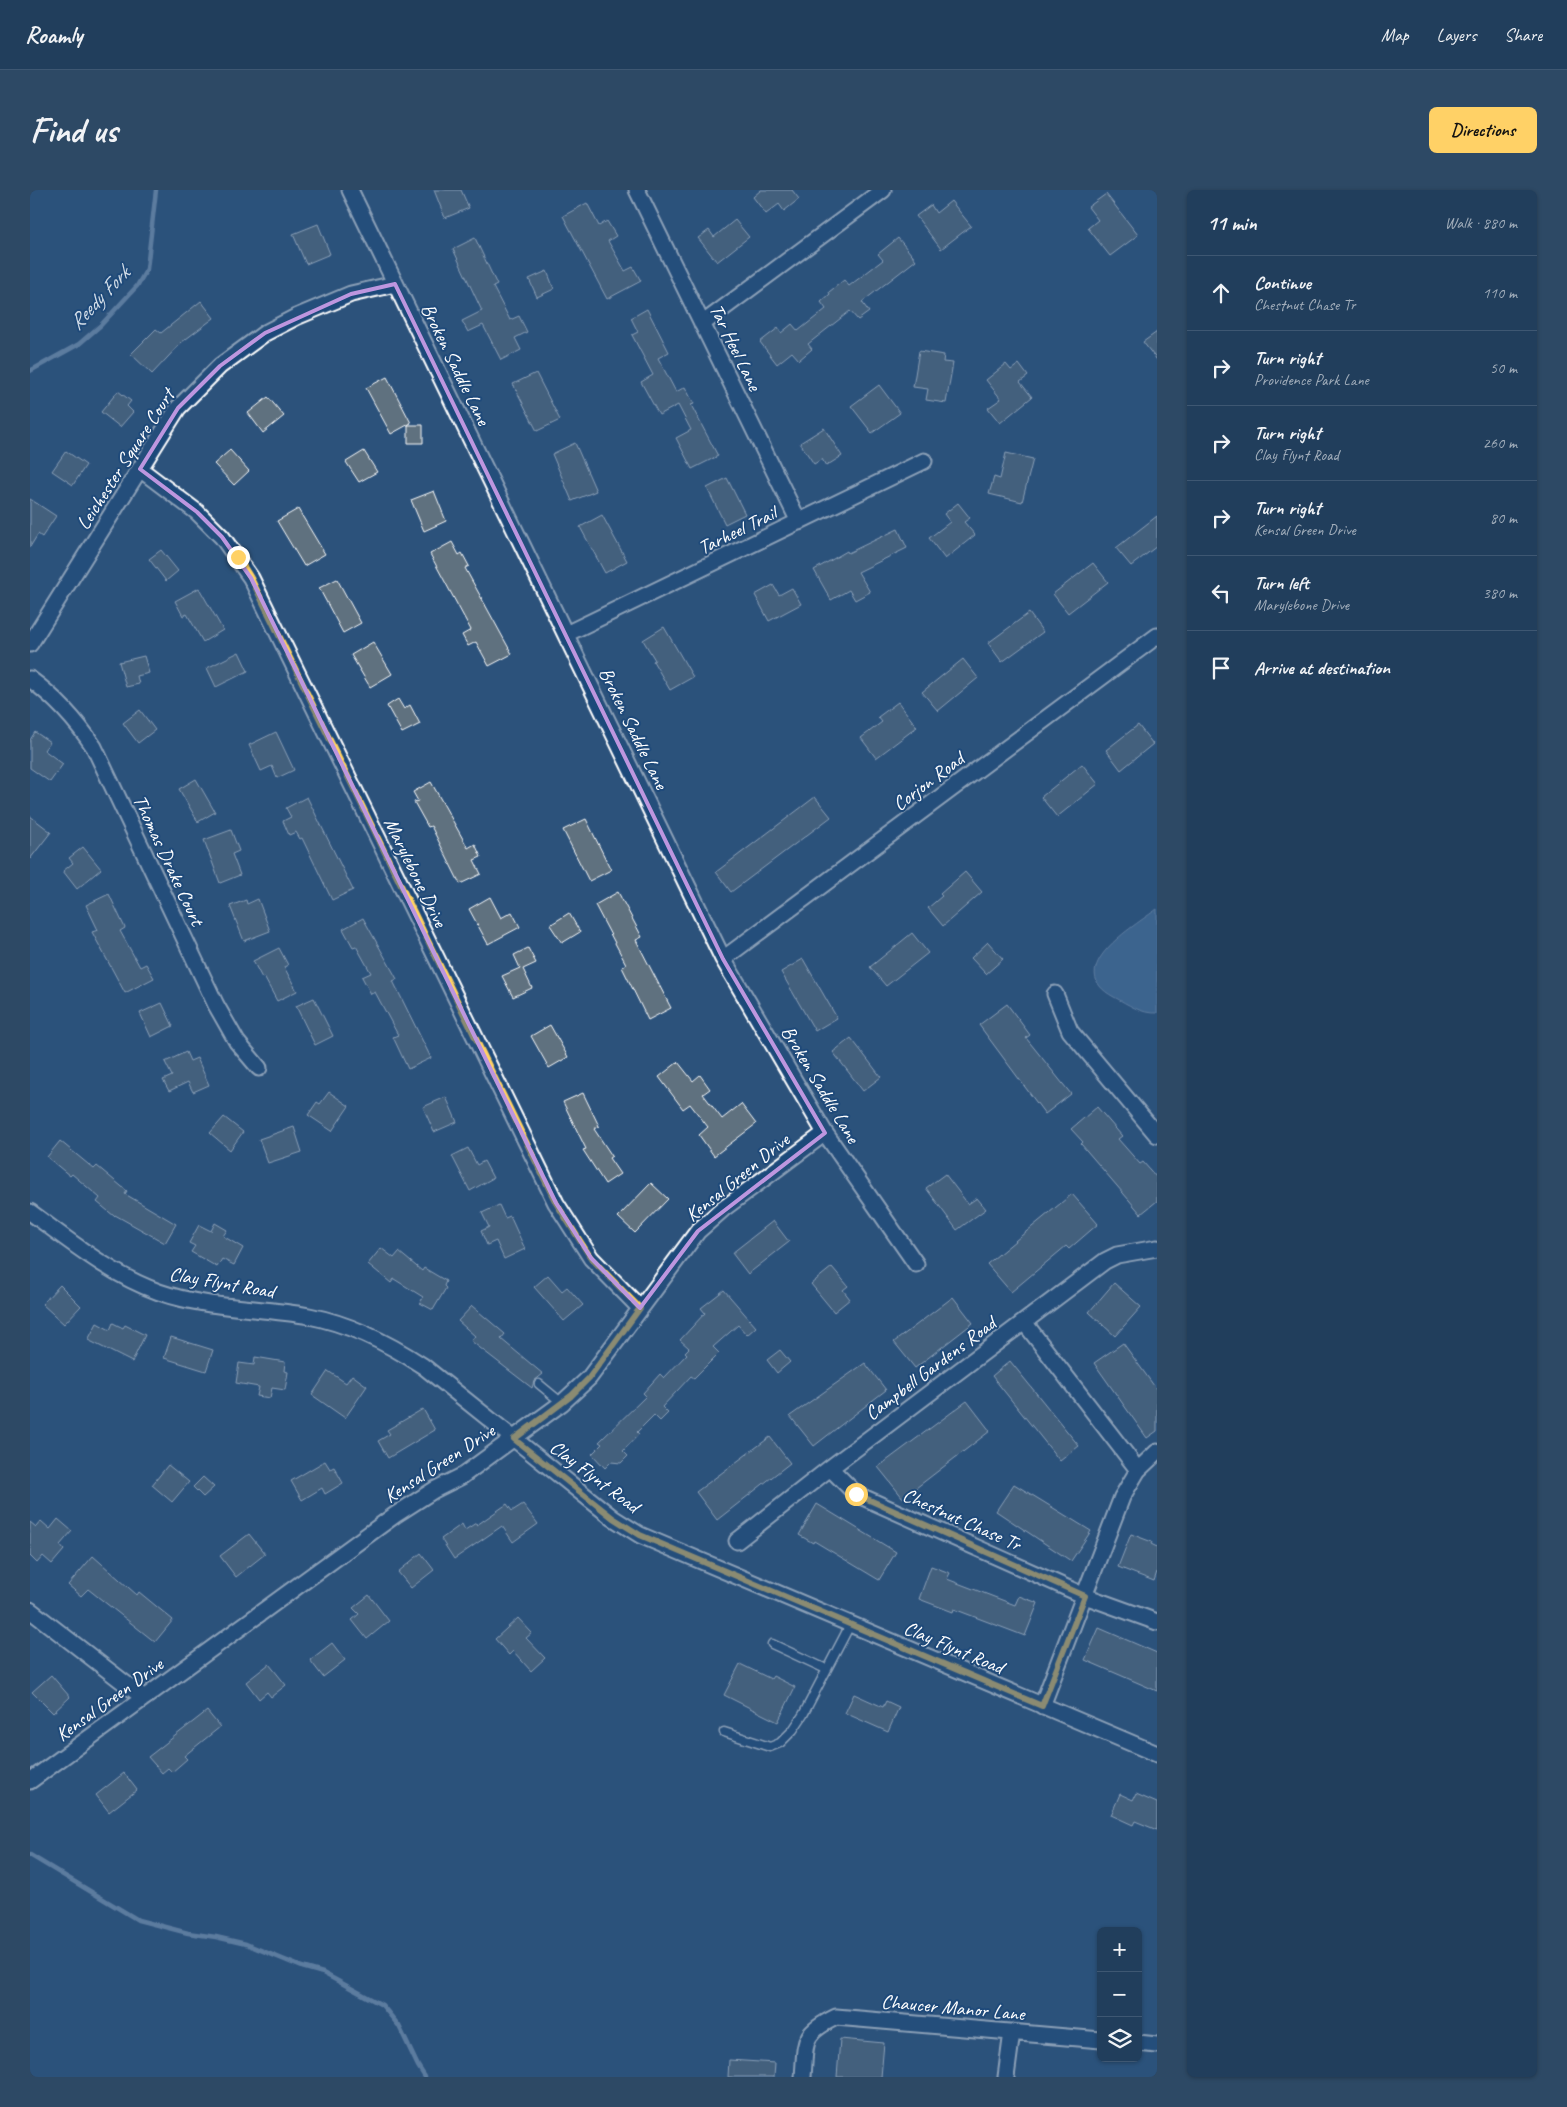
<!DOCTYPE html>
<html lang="en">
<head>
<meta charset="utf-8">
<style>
  body { margin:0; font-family:Caveat,sans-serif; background:#2d4965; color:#f1f3f6 }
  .controls { position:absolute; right:15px; bottom:15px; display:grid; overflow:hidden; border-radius:8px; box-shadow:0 1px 4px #0004 }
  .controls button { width:45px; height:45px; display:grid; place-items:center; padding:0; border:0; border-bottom:1px solid #3e5772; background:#213e5c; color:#f1f3f6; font:25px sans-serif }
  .stop { position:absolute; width:15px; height:15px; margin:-11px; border:4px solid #ffd166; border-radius:50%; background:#fff }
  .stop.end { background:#ffd166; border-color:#fff; box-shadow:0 1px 5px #0008 }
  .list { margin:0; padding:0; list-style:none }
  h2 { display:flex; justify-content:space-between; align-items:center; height:65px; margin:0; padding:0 20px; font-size:21px }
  h2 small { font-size:16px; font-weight:400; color:#a2aebb }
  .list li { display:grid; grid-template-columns:32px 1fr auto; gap:15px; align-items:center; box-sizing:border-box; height:75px; padding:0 20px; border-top:1px solid #3e5772 }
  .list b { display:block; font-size:19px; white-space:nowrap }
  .list p { margin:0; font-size:16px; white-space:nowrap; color:#a2aebb }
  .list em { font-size:16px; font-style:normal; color:#a2aebb }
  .icon { flex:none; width:28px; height:28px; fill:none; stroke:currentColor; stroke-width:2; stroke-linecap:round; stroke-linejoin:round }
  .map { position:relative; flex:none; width:1127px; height:1887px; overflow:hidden; border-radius:8px }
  header { display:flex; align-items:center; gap:30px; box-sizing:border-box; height:70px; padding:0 25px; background:#213e5c; border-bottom:1px solid #3e5772 }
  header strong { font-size:24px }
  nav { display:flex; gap:28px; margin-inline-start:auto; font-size:18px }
  .intro { display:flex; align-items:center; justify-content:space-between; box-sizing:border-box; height:120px; padding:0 30px }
  h1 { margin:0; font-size:35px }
  .button { padding:12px 22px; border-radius:8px; background:#ffd166; color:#111; font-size:18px; font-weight:700 }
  main { display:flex; gap:30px; padding:0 30px }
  aside { flex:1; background:#213e5c; border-radius:8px; box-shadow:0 1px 4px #0004 }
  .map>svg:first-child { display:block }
</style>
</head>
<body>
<header>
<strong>Roamly</strong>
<nav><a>Map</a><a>Layers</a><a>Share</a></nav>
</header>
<div class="intro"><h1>Find us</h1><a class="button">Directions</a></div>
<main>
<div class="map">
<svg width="1127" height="1887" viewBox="0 0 1127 1887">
  <rect width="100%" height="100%" fill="#2c527b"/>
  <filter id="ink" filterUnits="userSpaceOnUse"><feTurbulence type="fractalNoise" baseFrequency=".02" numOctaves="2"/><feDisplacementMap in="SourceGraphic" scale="10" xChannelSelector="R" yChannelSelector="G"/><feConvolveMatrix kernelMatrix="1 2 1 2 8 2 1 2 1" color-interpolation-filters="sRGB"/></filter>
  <g filter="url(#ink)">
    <!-- water -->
    <path fill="#517aa5" stroke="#97afc9" d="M1127 719V823C1111 824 1098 814 1084 807 1031 779 1104 736 1127 719Z"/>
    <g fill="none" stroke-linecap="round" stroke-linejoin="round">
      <!-- stream -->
      <path stroke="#97afc9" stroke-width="4.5" d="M0 181 49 154 71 135 107 96 117 79 126 0
        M0 1665 108 1730 158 1743 186 1747 216 1754 272 1777 293 1783 352 1815 369 1836 388 1876 395 1887"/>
    </g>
    <!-- building -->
    <path fill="#5e717f" stroke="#fff" d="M404 0H431L439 18 415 28Z
      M731 0H762L769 9 754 21 749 14 736 24 723 7Z
      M1076 4 1108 45 1080 66 1058 38 1068 30 1058 17Z
      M921 11 941 36 911 59 886 26 901 15 906 23Z
      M557 13 569 36 577 31 586 46 578 51 595 81 603 77 611 91 577 109 533 26Z
      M705 30 719 47 687 72 668 48 679 40 684 47Z
      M288 34 300 64 276 74 263 44Z
      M445 48 467 95 463 97 480 130 489 126 497 142 485 148 491 160 471 170 453 135 438 142 432 131 452 121 423 59Z
      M868 48 886 70 832 112 839 122 828 130 820 121 778 154 782 159 769 170 762 162 747 174 730 152 748 138 751 143 762 134 768 141 796 119 791 112 800 104 799 102 814 90 819 96 853 70 848 64Z
      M517 81 524 99 507 107 499 89Z
      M171 111 184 128 152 152 122 184 101 164 126 139 131 143Z
      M617 119 639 162 628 168 646 202 655 197 664 214 661 215 688 266 662 279 646 248 661 240 648 215 629 225 611 192 623 185 602 145 608 142 601 128Z
      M1127 142V170L1113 152Z
      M889 161 914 165 913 172 923 173 916 213 896 210 898 199 883 197Z
      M976 174 981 180 989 174 998 186 990 192 1002 207 970 233 958 218 971 209 956 190Z
      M506 183 530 230 507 241 483 194Z
      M357 187 381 233 361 244 336 198Z
      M849 195 870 223 842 243 821 216Z
      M88 201 101 211 97 216 103 222 90 237 71 222Z
      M238 207 254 226 233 243 218 223Z
      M378 235H393V253H378Z
      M794 238 812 266 796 276 792 269 784 274 770 253Z
      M545 253 566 301 542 311 522 264Z
      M200 260 219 281 204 295 184 274Z
      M36 261 56 275 43 295 22 281Z
      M334 261 347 282 329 292 316 272Z
      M976 263 1003 269 992 312 959 304 964 287 970 289Z
      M697 288 715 324 695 334 677 298Z
      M404 301 416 331 394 341 381 310Z
      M0 309 26 326 12 347 8 344 0 357Z
      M928 313 940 328 934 332 945 345 915 369 899 348 920 332 914 324Z
      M268 319 295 364 274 376 247 331Z
      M572 325 597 371 575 383 550 337Z
      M1127 326V356L1101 376 1086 358Z
      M868 339 877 358 828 382 840 402 825 410 819 400 801 410 784 380 817 361 818 363Z
      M422 352 429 365 432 363 439 376 435 378 482 464 459 476 446 452 438 456 432 445 441 440 400 364Z
      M131 360 148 381 136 391 119 369Z
      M1063 373 1078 392 1038 423 1023 404Z
      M307 389 331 433 313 443 289 398Z
      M743 395 749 405 762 398 771 414 739 431 725 405Z
      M169 398 193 440 173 452 157 424 153 426 145 411Z
      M999 423 1013 442 972 472 958 453Z
      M634 437 663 487 640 500 623 471 625 470 613 450Z
      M343 452 362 484 340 497 321 465Z
      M209 462 218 481 186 497 177 478Z
      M114 466 119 483 107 486 109 494 96 497 89 472Z
      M933 469 948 488 908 521 892 502Z
      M368 509 374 519 380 515 390 534 372 543 357 516Z
      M868 512 887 537 846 568 831 548 852 532 848 527Z
      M110 520 125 540 108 553 93 533Z
      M1108 535 1123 554 1091 580 1076 560Z
      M5 542 20 552 14 560 33 574 20 592 0 578V550Z
      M246 542 264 580 247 588 242 576 231 581 219 555Z
      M1052 574 1068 594 1027 627 1011 607Z
      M166 589 185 622 168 632 149 599Z
      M401 592 438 658 445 654 451 667 444 670 451 684 430 694 401 636 398 637 384 612 388 611 383 602Z
      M277 607 323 700 302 710 272 648 270 649 266 642 259 645 253 631 261 627 256 618Z
      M785 607 801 627 701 702 686 682Z
      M0 626 21 642 0 669Z
      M556 629 581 680 559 691 533 640Z
      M201 640 209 661 202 664 210 685 190 693 174 650Z
      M53 657 71 679 47 699 33 681 43 673 39 668Z
      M935 682 952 702 913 736 898 718 912 706 910 704Z
      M588 702 612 747 606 750 641 818 618 830 592 777 596 774 565 715Z
      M79 704 95 738 90 741 110 777 116 774 124 788 95 803 62 742 68 740 56 715Z
      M460 707 471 728 482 722 490 737 458 754 439 719Z
      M228 709 240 741 214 751 200 716 216 710 217 714Z
      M539 723 550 742 532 753 520 735Z
      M333 728 367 789 363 791 401 868 378 879 363 847 368 845 345 802 341 804 332 787 341 783 326 756 323 757 313 739Z
      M882 743 898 763 856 796 840 777Z
      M958 752 973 769 956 784 941 768Z
      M249 758 258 775 254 777 267 801 247 811 234 787 232 788 223 771Z
      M498 758 506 773 493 779 502 798 483 807 472 786 490 778 484 765Z
      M773 769 807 828 785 841 751 782Z
      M284 808 303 846 285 855 266 816Z
      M132 813 143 836 121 847 110 823Z
      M977 814 1000 845 996 848 1041 904 1015 924 949 835Z
      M520 835 538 867 519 878 501 846Z
      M821 848 851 887 833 901 803 862Z
      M156 862 160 871 167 868 179 895 163 902 158 892 139 901 133 890 142 886 135 872Z
      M648 872 663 891 670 885 680 899 673 904 692 929 711 914 726 934 684 966 669 945 678 937 660 914 653 919 629 887Z
      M299 902 319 916 302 941 278 925 287 912 290 914Z
      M553 903 569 936 564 939 582 966 579 968 590 984 575 994 553 960 556 959 533 912Z
      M416 907 427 932 404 942 393 917Z
      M1067 917 1092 946 1088 949 1110 974 1113 972 1127 988V1011L1111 1024 1051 954 1053 952 1041 939Z
      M194 927 213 942 200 960 180 943Z
      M264 937 272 962 238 973 229 949Z
      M30 951 64 979 67 976 97 1001 95 1004 146 1034 135 1053 85 1025 84 1026 67 1012 70 1008 42 984 40 986 17 967Z
      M438 958 447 975 454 971 463 988 440 1001 422 966Z
      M915 984 938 1014 947 1008 956 1019 927 1040 896 998Z
      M621 993 638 1009 605 1043 588 1027Z
      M1042 1004 1068 1034 1039 1059 1036 1056 981 1102 957 1074Z
      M469 1015 475 1028 480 1026 495 1059 474 1069 466 1051 457 1055 451 1041 459 1037 452 1023Z
      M743 1031 759 1052 718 1084 702 1063Z
      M185 1033 197 1040 193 1046 213 1058 204 1075 192 1069 187 1077 161 1062 165 1056 159 1053 169 1035 181 1041Z
      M351 1058 364 1068 369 1062 392 1081 394 1078 416 1091 414 1096 416 1098 403 1120 390 1113 393 1107 364 1089 361 1093 338 1074Z
      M802 1077 818 1096 813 1100 820 1109 804 1122 781 1094Z
      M518 1085 532 1101 537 1097 553 1115 534 1131 504 1097Z
      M1084 1093 1111 1117 1085 1146 1059 1122Z
      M30 1095 51 1116 34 1134 12 1114Z
      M694 1100 726 1137 717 1145 708 1135 683 1157 689 1163 664 1188 661 1186 632 1217 638 1223 630 1231 624 1225 607 1242 609 1244 593 1261 598 1266 591 1273 581 1272 575 1278 562 1264 572 1254 569 1252 616 1206 613 1203 630 1184 634 1188 657 1164 655 1162 659 1158 650 1150 675 1123 671 1118Z
      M923 1107 943 1133 885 1178 864 1152Z
      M442 1116 475 1144 471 1149 513 1184 504 1191 502 1198 441 1151 445 1146 428 1131Z
      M67 1133 80 1140 83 1133 93 1138 95 1135 115 1145 102 1172 58 1150Z
      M141 1147 183 1160 176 1181 134 1168Z
      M1093 1153 1127 1200V1241L1117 1248 1064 1173Z
      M750 1160 760 1172 747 1183 737 1170Z
      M225 1167 255 1172 254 1181 258 1182 255 1200 242 1198 240 1208 227 1206 229 1197 206 1193 209 1173 224 1175Z
      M980 1171 1049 1256 1030 1271 962 1186Z
      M835 1173 856 1200 784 1256 760 1226Z
      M298 1181 316 1193 322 1185 337 1196 315 1228 282 1205Z
      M937 1211 960 1241 873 1308 848 1277Z
      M393 1219 405 1240 358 1268 348 1251 360 1244 357 1240Z
      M740 1247 760 1273 687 1330 666 1302Z
      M295 1271 300 1279 304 1277 313 1293 295 1304 292 1298 272 1310 261 1291Z
      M138 1275 159 1292 142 1312 122 1295Z
      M173 1287 184 1297 173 1307 163 1297Z
      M984 1294 1061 1341 1041 1371 966 1321Z
      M477 1314 482 1321 493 1314 508 1334 483 1352 472 1336 424 1369 411 1349 432 1334 435 1340 446 1333 447 1335Z
      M787 1314 866 1362 849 1390 784 1351 783 1353 769 1345Z
      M28 1329 42 1341 30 1355 34 1360 22 1374 13 1366 7 1373 0 1366V1332L6 1337 11 1331 20 1339Z
      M219 1344 235 1364 206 1387 190 1366Z
      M1101 1344 1122 1352 1121 1354 1127 1357V1382L1124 1391 1088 1377Z
      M391 1363 404 1380 381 1398 368 1382Z
      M63 1366 107 1405 109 1402 143 1430 125 1452 58 1399 51 1406 38 1395Z
      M901 1376 920 1383 917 1389 985 1415 989 1406 1008 1413 995 1446 924 1419 923 1422 889 1409Z
      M339 1405 359 1431 337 1449 322 1430 329 1424 323 1418Z
      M488 1428 502 1443 496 1448 515 1468 501 1481 483 1461 479 1465 465 1449Z
      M1069 1438 1127 1463V1501L1055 1470Z
      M302 1453 315 1470 293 1487 280 1470Z
      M239 1474 256 1495 241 1507 237 1502 229 1509 216 1492Z
      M710 1474 741 1489 743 1486 765 1497 748 1532 694 1505Z
      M21 1485 40 1507 23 1523 2 1502Z
      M824 1504 853 1517 856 1511 869 1517 858 1542 815 1523Z
      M177 1521 190 1537 154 1566 157 1569 142 1582 138 1578 132 1583 118 1567Z
      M94 1583 107 1600 79 1622 66 1605Z
      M1090 1604 1103 1610 1106 1604 1127 1613V1640L1105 1631 1103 1635 1081 1625Z
      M810 1849 854 1853 851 1887H807Z
      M699 1870 745 1873 744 1887H698Z"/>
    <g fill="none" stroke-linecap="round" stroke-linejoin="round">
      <!-- lane casing -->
      <g stroke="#fff" stroke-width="11">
        <path id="lane" d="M509 1194 532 1213
          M742 1454 796 1479
          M694 1542 740 1557 750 1553 763 1540 773 1525 820 1435"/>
      </g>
      <!-- street casing -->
      <g stroke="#fff" stroke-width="19">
        <path id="street" d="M320 0 693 769 795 943 886 1074
          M607 0 769 332
          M672 134 853 0
          M110 279 167 322 192 347 221 388 526 1013 561 1068 610 1118
          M536 444 894 271
          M0 454 148 218 190 176 235 143 266 127 321 104 365 94
          M0 489C26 508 46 530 64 557L186 815 207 852 229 878
          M693 769 1127 446
          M1025 804 1040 841 1127 945
          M0 1022C41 1052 81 1085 129 1102 178 1119 229 1117 279 1126 321 1134 358 1153 393 1176L583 1328 610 1345 1127 1564
          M994 1132 1108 1280
          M800 1278 826 1304 1055 1406 1127 1432
          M707 1351 800 1278 1075 1071 1087 1065 1127 1058
          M0 1420 114 1508
          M1012 1516 1092 1307 1108 1280 1127 1262
          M0 1591 365 1325 404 1300 432 1286 532 1213 559 1188 668 1041 693 1019 795 943
          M1108 1853 1127 1855
          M773 1887C776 1851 771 1844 806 1827L1071 1850
          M976 1887 982 1842"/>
      </g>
      <!-- lane -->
      <use href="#lane" stroke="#1f4a7a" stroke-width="8"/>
      <!-- street -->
      <use href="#street" stroke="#1f4a7a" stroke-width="15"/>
    </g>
  </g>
  <g fill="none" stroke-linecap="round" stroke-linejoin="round" filter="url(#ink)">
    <!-- route -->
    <path stroke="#ffd166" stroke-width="6" d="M208 367 221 388 526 1013 561 1068 610 1118 559 1188 541 1206 484 1249 583 1328 610 1345 1012 1516 1055 1406 826 1304"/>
  </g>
  <!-- marked area -->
  <path d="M0 0H1127V1887H0ZM365 94 693 769 795 943 668 1041 610 1118 561 1068 526 1013 221 388 192 347 167 322 110 279 148 218 190 176 235 143 321 104Z" fill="#2c527b" fill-opacity=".55" fill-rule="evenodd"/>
  <path fill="none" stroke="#bd96df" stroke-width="4" stroke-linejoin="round" d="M365 94 693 769 795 943 668 1041 610 1118 561 1068 526 1013 221 388 192 347 167 322 110 279 148 218 190 176 235 143 321 104Z"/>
  <g text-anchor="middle" stroke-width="4" stroke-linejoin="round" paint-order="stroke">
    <!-- street labels -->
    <g font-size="20" fill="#fff" stroke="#1f4a7a">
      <text transform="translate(706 157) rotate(64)" y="7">Tar Heel Lane</text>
      <text transform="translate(426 174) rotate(64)" y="7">Broken Saddle Lane</text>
      <text transform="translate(95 269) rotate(-57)" y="7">Leichester Square Court</text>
      <text transform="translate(707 340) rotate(-26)" y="7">Tarheel Trail</text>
      <text transform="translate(604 538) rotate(64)" y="7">Broken Saddle Lane</text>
      <text transform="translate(898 591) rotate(-37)" y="7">Corjon Road</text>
      <text transform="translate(139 670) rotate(65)" y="7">Thomas Drake Court</text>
      <text transform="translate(386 682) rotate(64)" y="7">Marylebone Drive</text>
      <text transform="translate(791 894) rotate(59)" y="7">Broken Saddle Lane</text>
      <text transform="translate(707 987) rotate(-39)" y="7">Kensal Green Drive</text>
      <text transform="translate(192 1092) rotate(10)" y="7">Clay Flynt Road</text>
      <text transform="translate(900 1178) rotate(-37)" y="7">Campbell Gardens Road</text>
      <text transform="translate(409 1273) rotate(-33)" y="7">Kensal Green Drive</text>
      <text transform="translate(565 1286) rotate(37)" y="7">Clay Flynt Road</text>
      <text transform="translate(932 1329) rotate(24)" y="7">Chestnut Chase Tr</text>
      <text transform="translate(924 1457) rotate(23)" y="7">Clay Flynt Road</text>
      <text transform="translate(79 1509) rotate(-36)" y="7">Kensal Green Drive</text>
      <text transform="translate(923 1817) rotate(5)" y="7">Chaucer Manor Lane</text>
    </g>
    <!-- water labels -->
    <g font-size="21" font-style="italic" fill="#d4dee8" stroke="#1f4a7a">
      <text transform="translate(69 108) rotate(-47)" y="7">Reedy Fork</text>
    </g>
  </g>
</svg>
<div class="controls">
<button>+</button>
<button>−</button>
<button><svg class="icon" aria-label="layers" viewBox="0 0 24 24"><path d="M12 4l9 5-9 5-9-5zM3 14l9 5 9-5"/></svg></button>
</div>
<div class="stop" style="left:826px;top:1304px"></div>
<div class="stop end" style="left:208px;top:367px"></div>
</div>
<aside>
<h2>11 min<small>Walk · 880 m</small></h2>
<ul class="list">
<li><svg class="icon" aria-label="ahead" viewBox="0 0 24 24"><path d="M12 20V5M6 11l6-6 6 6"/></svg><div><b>Continue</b><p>Chestnut Chase Tr</p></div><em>110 m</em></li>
<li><svg class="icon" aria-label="right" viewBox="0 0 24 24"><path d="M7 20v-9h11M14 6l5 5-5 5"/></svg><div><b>Turn right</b><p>Providence Park Lane</p></div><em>50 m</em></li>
<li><svg class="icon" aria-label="right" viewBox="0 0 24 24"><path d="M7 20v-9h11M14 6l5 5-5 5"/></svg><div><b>Turn right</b><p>Clay Flynt Road</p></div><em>260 m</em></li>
<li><svg class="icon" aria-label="right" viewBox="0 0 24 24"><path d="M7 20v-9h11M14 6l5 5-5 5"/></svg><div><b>Turn right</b><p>Kensal Green Drive</p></div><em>80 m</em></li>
<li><svg class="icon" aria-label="left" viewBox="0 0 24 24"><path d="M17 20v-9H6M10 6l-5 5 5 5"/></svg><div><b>Turn left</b><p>Marylebone Drive</p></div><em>380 m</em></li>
<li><svg class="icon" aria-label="arrive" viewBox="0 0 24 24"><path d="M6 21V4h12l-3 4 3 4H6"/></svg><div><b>Arrive at destination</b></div></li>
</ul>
</aside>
</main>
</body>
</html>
